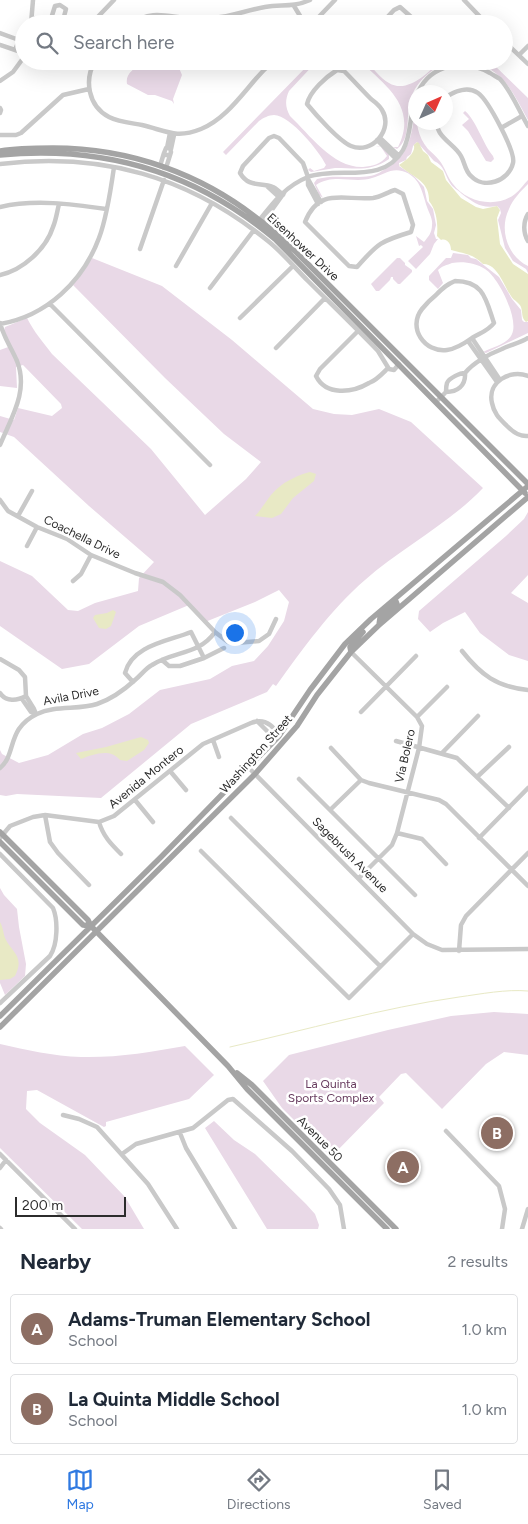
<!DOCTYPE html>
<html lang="en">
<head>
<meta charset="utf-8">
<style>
  body { margin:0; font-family:Figtree,sans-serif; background:#f6f6f7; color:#1f2937 }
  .compass { position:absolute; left:408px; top:85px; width:45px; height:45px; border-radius:50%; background:#fff; box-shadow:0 5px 20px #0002; rotate:45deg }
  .scale { position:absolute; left:15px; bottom:12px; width:111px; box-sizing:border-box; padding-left:5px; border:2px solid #2c2c2c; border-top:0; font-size:14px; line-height:18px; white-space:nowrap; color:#2c2c2c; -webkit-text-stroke:4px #fff; paint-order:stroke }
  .you { position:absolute; left:234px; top:632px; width:18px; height:18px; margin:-12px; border:4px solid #fff; border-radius:50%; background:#1a73e8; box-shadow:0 0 0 8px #1a73e833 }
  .badge { display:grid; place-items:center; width:32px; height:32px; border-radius:50%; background:#2f79e1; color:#fff; font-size:16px; font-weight:700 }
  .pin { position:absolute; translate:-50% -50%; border:2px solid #fff; box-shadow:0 1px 5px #0006 }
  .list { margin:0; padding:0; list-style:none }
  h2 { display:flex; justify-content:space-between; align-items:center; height:65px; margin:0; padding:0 20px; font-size:21px }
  h2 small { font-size:16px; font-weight:400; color:#747a83 }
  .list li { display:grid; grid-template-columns:32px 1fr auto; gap:15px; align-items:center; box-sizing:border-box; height:70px; margin:0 10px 10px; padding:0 10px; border:1px solid #e0e1e3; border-radius:5px }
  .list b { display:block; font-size:19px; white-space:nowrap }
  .list p { margin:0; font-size:16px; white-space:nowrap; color:#747a83 }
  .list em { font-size:16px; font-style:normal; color:#747a83 }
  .icon { flex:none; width:28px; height:28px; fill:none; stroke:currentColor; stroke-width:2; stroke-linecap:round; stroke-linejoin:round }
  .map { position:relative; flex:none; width:528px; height:1229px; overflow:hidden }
  .search { position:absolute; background:#fff; box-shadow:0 5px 20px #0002; left:15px; right:15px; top:15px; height:55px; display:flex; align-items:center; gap:12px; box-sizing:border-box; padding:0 18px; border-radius:28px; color:#747a83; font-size:19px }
  .sheet { height:225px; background:#fff }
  nav { display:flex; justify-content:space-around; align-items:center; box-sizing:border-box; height:70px; border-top:1px solid #e0e1e3; background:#fff; font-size:14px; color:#747a83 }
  nav a { display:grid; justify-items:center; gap:2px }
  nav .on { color:#2f79e1 }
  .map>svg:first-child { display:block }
</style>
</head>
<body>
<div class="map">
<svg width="528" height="1229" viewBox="0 0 528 1229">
  <rect width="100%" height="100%" fill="#fff"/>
  <!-- green -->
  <path fill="#e9d9e7" d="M140 61H176L182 75 173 99 174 104 172 101 155 95H148L127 84C125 73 135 70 140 61Z
    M312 61H317L289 91C285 100 285 107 290 116 310 135 333 168 363 167 373 166 381 164 387 156L381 147 376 146C382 145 385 151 389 154V159C370 172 357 168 335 168 327 169 319 171 311 172L308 170 310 168 314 171 324 168 326 165C319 151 291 116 274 115 269 115 263 118 259 121L226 155 223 152Z
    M360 61H366C373 68 380 78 389 83 407 94 428 73 440 61H445C442 66 437 67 433 70 423 77 415 86 411 98 405 114 412 138 397 149L393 147H398C418 107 386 86 360 61Z
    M454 61H490L528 98V120C514 95 504 69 473 63 467 61 460 62 454 61Z
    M415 107C417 123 417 136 428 149 432 153 436 156 439 160 445 167 447 177 453 184 466 202 496 209 515 194 520 190 524 184 528 180V184C521 191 513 199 509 209 499 229 507 256 528 266V273L526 269 513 261 505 248 498 220 501 213 500 209 497 206C482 209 474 203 462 194 458 190 453 188 450 183 445 175 444 165 434 161L417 142 413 146 411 154 407 157 406 160 399 163V166L414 176 424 187 427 201 433 209 436 225 434 233 436 239H438L434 244 430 254 416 269 408 261 423 247 421 245 419 246 416 236 424 242C428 237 432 233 432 225 433 219 429 213 427 207 422 192 420 176 402 171 391 168 383 175 372 178 354 184 334 173 316 185L323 198 319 195 314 183 317 179C335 174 353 179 370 176 377 175 382 171 388 167 410 154 413 131 415 107Z
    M465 111C476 120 483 144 493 156L494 159 491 162 486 161 468 131 462 125 469 119 463 113Z
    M453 253 468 255 471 258 476 259 499 277 512 299 521 310 522 320 524 322H528V333L486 353 483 352C492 347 508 344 512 334 519 319 499 278 485 269 476 263 463 261 452 263 447 265 442 266 438 270L443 283 438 289 429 280V276L446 258H451Z
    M92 258 162 286 232 340 313 409 334 414 352 415 379 409 411 422 483 488C450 523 401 548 365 580 331 609 302 650 276 686L273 684 267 692 191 724 101 798 17 794 6 796 0 795V750L2 754 19 763 48 755 83 734 102 728 129 714 160 690 210 679 232 666 254 661 268 646 284 621 289 602 279 590 255 602 205 622 189 605 139 626 89 664 62 669 0 626V561L32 576 68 610 78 611 95 603 138 591 139 578 154 562 89 506 14 437 0 432V416L14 420 18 408 52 416 62 408 61 404 23 365 16 367 17 388 0 386V350L11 346 4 331 5 327 27 318C34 332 43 342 52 354L151 449 205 515 246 479 261 462 224 434 165 378 73 285Z
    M397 258H400L405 263V265L412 270V272L400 284H398L393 279V277H391L390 280 379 291H376L371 284Z
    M528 512V575L511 593 528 603V661L509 655 480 633 465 612 443 623 430 632 418 619 419 611 506 536 524 519Z
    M0 888 4 895 17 909 19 927 26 964 25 976 5 995 0 983Z
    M494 1012 528 1014V1055L504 1052 486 1064 442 1109 406 1073 401 1074 379 1097 384 1103 331 1157 282 1108 263 1081 289 1055 388 1030 451 1016Z
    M0 1044C27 1050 53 1056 81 1057 116 1058 151 1052 185 1046L214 1075 189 1099 106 1122V1126L104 1127 37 1090 27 1091 26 1109 40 1123 85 1155 125 1197 144 1229H82L0 1148Z
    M214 1121 234 1140 255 1154 306 1204 315 1214 319 1225 318 1229H267L205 1128Z"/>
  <!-- water -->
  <path fill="#e8e9c5" d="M417 142 419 143 423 151 428 155 431 162 443 171 446 180 461 198 476 207 483 209 497 206 500 210 497 218 500 244 513 264 528 274V321L526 322C521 317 523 313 521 307 519 302 514 301 511 296 504 286 497 263 483 264 472 253 464 254 451 250 451 244 447 238 441 240L437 236C438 224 437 211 429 201 430 180 411 177 399 165 405 161 412 156 414 149 415 142 411 148 417 142Z
    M310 472 316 474 314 481 293 498 281 514 272 518 255 516C263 508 269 495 278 488 285 481 301 474 310 472Z
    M113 610 116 612 111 626 106 629 99 628 93 618 95 615 107 613Z
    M141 737 148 740 149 743 144 750 127 761 120 760C110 748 94 754 81 759L76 753 106 747Z
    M0 922C3 927 3 932 5 938 12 953 25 956 15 976L10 979 0 980Z"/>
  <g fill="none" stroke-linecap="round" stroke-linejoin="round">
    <!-- stream -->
    <path stroke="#e8e9c5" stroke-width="1" d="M230 1047C306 1030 382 1008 459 997 481 994 506 989 528 991"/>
    <!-- minor -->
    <path stroke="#c9c9c9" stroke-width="4.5" d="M464 0 487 24
      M294 6 305 24
      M32 18 56 24
      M50 22 55 6 60 5 66 9 62 24
      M31 24 33 0
      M91 24 114 0
      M132 24C149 10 166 16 186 18 195 18 204 18 213 18 231 17 247 10 265 7 282 4 292 8 310 0
      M312 24 335 0
      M381 24 394 10 400 7 419 24
      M0 33 19 40 15 50
      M504 41 528 64
      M0 45 24 53
      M519 55 528 46
      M95 61C84 80 88 106 109 117 119 122 132 123 142 125 167 131 176 139 201 129 228 118 245 89 265 69L274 61
      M393 61 402 67 410 61
      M337 70 344 71C353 80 362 90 371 99 375 102 380 106 382 110 394 129 372 155 351 146 339 141 316 115 307 104 310 91 326 77 337 70Z
      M0 81 13 72 24 57
      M418 92C431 64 465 58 490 73 493 75 497 77 500 79 512 92 519 111 528 126
      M0 108 1 110 0 113
      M436 122C437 126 438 130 440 133 446 142 456 147 461 156 465 163 465 171 471 176 484 190 509 181 513 163 516 152 488 100 478 93 468 86 455 91 446 97
      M501 128 522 116
      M0 135H16L21 133 63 95 89 89
      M380 138 398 155
      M377 140 395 158
      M167 148 170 133
      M171 149 174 135
      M0 164C102 152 188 176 268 241 283 253 295 268 308 281 331 304 355 327 378 351L389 369 394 370 399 364
      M160 166 164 153
      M164 168H166L171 152 170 148H166L164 153 166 155H169
      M308 179 321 202
      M267 186 279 197
      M395 190 403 194 413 225 411 232C381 241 378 243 357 267L349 266 305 222C319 186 345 201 373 198 380 197 388 192 395 190Z
      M283 195C280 192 277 189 273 187 260 182 249 188 240 173L243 166 269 138 274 136 279 138 303 163 308 177V185L318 204
      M0 207C34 199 72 204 106 209
      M528 214C523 222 523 233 528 241
      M258 222C272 204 285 186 308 177 339 166 383 185 403 150 412 134 409 115 416 98
      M261 225 284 193
      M140 249 164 180
      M176 266 212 203
      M0 275C23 270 46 249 53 227 56 220 57 212 59 204
      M455 281C484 281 486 300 494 323 488 331 480 333 472 338 465 343 456 349 447 350 425 353 407 328 422 309 426 304 431 299 436 295 442 289 447 284 455 281Z
      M210 288 254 230
      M50 304 210 465
      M240 318 293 266
      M0 323C4 338 11 347 17 361 29 391 11 418 0 445
      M0 324C47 316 83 281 99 238 107 217 111 188 114 167
      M358 331 320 369 316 376C326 396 352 393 369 383 377 380 382 374 388 368
      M472 338 500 380
      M468 341 497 382
      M276 348 325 298
      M465 373C473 363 489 354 502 349 510 345 520 343 528 338
      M528 376C510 369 487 382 492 403 494 414 500 419 507 426 513 432 520 437 528 436
      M436 402 446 392C446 389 446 386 447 383 449 378 460 373 465 373 466 386 457 392 446 392
      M0 500 8 511 37 527 67 539 91 555 135 573 163 582 180 595 215 632 228 642 236 643 259 641 269 634 276 619
      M18 516 32 491
      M27 546 37 527
      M73 581 81 574 91 555
      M462 651C481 675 497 687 528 690
      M351 652 417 717 422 726 419 748 397 833 392 845 359 878
      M204 658 224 648
      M0 659 19 670 25 677 26 696 34 709 36 714
      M133 682 125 673C132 645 169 641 191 632L204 658 180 666H169L162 660
      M0 693C6 702 17 701 26 696
      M22 699 31 712 36 714
      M361 712 416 656
      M417 717 447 687
      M257 721 269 733 279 736
      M213 740 219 757
      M396 741 457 758 509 808
      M331 748 361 780 369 783 439 800 446 804 528 886
      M442 753 478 716
      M0 768C17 754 6 729 37 714 55 705 78 710 97 704 112 699 124 690 135 680 141 675 146 668 152 665 174 651 199 655 215 632
      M249 768 413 934 427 944 442 950 528 949
      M170 771 186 790
      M477 777 509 747
      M299 779 415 895
      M135 800 153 822
      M330 810 361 780
      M45 815 50 842 58 853 89 885
      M231 818 380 966
      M99 822C103 836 111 844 121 854
      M397 833 422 839 446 864
      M0 838 10 826 33 817 45 815 99 822 114 816 203 744 251 723C264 718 273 725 279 736
      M479 838 528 788
      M201 851 349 998 413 934
      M0 854 53 908C58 920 58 944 50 956L0 1003
      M459 951 461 925 466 916 528 853
      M63 1115 79 1119 97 1127 148 1184 177 1229
      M446 1131 499 1186 505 1209 502 1229
      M180 1133 186 1148 235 1229
      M0 1154 75 1229
      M122 1154 136 1144 193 1128 228 1100 233 1099 292 1151 329 1189 340 1205 344 1229
      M0 1168 6 1160
      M0 1228 1 1229
      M522 1229 528 1209"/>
    <!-- major -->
    <path stroke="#a4a4a4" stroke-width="5.5" d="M0 151C17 148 35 148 53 148 130 148 203 174 263 223 275 232 286 243 297 253L528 484
      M0 155C104 145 196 172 276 240L525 493
      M379 625 380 618 397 604 395 599
      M351 652 350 647 363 632
      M0 832 88 920 91 926 228 1066 247 1089 387 1229
      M0 842 83 925 91 926
      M0 1016 161 857 279 736 310 690 345 644 371 619 528 486
      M0 1027 255 774 297 726 317 695 351 652 378 626 528 497
      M237 1073 252 1085 396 1229"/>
  </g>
  <g text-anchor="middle" stroke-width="5" stroke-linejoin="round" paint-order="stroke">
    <!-- street labels -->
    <g font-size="12" fill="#2c2c2c" stroke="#fff">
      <text transform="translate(303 247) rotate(43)" y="4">Eisenhower Drive</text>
      <text transform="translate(82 537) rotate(26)" y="4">Coachella Drive</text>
      <text transform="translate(71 696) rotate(-11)" y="4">Avila Drive</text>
      <text transform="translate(256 754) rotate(-48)" y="4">Washington Street</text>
      <text transform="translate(405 756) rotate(-77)" y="4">Via Bolero</text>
      <text transform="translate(146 777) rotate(-39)" y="4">Avenida Montero</text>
      <text transform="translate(350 855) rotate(45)" y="4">Sagebrush Avenue</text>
      <text transform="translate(320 1139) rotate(45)" y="4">Avenue 50</text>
    </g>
    <!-- park labels -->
    <g font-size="12" fill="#663a5d" stroke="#fff">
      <text x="331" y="1088">La Quinta<tspan x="331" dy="14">Sports Complex</tspan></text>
    </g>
  </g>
</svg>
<svg class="compass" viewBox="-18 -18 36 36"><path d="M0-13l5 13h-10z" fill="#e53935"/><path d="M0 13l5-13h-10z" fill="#747a83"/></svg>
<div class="scale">200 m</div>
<div class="you"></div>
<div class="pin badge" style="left:403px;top:1167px;background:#8d6e63">A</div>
<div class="pin badge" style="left:497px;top:1133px;background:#8d6e63">B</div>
<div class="search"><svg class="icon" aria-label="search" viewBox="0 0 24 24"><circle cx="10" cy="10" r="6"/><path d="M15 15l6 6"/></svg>Search here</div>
</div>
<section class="sheet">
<h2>Nearby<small>2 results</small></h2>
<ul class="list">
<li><span class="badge" style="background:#8d6e63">A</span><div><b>Adams-Truman Elementary School</b><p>School</p></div><em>1.0 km</em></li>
<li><span class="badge" style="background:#8d6e63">B</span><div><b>La Quinta Middle School</b><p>School</p></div><em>1.0 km</em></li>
</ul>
</section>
<nav>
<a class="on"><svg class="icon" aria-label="map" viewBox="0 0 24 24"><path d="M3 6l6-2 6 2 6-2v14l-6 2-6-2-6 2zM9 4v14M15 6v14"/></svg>Map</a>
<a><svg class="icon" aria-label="directions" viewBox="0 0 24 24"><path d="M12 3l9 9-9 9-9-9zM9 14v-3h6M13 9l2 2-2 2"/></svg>Directions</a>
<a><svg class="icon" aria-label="saved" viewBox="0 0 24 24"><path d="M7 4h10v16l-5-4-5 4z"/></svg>Saved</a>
</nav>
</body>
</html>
